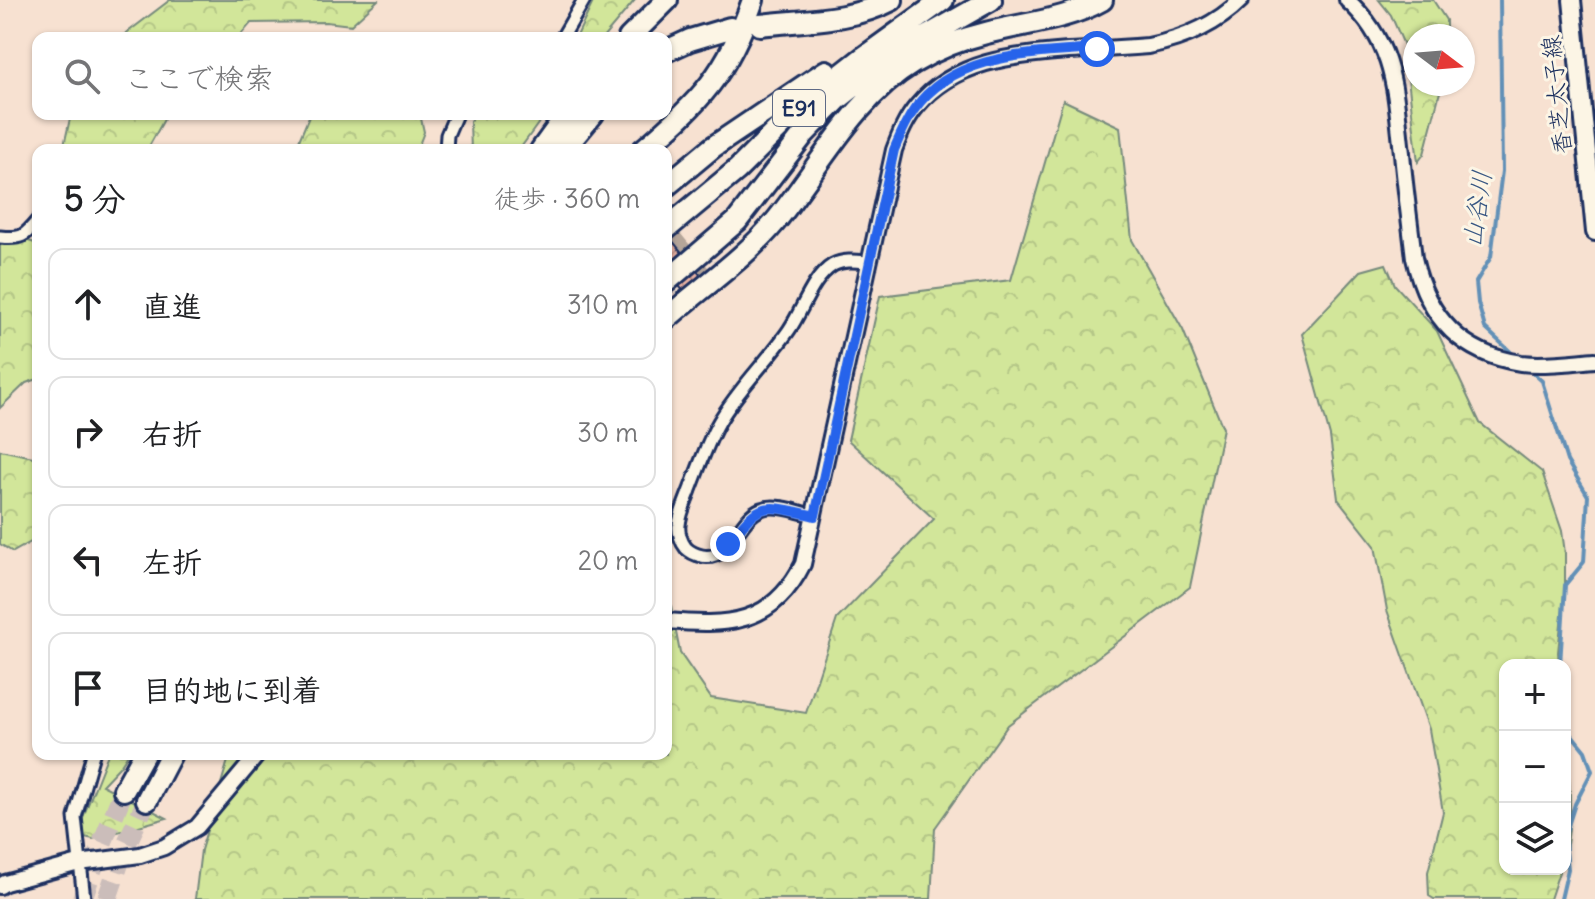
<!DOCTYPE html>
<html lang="ja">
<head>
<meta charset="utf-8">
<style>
  body { margin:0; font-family:Delius,"Klee One",sans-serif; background:#f2f2f2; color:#202124 }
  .controls { position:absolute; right:24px; bottom:24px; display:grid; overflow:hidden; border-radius:16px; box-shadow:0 2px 6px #0004 }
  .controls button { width:72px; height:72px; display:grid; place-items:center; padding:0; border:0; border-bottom:2px solid #e0e0e0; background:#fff; color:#202124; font:40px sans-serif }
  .compass { position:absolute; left:1403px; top:24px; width:72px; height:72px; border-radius:50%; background:#fff; box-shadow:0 2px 6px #0004; rotate:106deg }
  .stop { position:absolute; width:24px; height:24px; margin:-18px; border:6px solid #2563eb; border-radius:50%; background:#fff }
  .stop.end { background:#2563eb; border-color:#fff; box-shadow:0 2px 8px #0008 }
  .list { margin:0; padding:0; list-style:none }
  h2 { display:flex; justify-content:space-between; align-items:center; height:104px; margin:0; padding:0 32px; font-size:34px }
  h2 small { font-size:26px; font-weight:400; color:#757577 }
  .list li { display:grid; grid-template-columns:52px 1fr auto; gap:24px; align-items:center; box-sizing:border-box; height:112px; margin:0 16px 16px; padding:0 16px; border:2px solid #e0e0e0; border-radius:16px }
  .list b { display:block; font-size:30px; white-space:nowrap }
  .list em { font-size:26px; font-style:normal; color:#757577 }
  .icon { flex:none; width:44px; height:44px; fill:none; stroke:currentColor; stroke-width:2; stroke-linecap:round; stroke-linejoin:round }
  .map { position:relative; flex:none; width:1595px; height:899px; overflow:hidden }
  .search { position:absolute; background:#fff; box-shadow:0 2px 6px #0004; left:32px; top:32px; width:640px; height:88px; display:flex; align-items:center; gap:20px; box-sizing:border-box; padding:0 28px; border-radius:16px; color:#757577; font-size:30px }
  .panel { position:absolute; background:#fff; box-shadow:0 2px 6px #0004; left:32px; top:144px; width:640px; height:616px; border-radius:16px }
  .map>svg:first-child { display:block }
</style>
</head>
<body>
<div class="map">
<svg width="1595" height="899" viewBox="0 0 1595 899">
  <defs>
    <pattern id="forest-crowns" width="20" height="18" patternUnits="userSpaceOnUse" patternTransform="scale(2)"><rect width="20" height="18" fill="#d2e69a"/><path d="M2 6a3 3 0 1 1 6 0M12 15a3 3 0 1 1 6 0" fill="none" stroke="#b4c687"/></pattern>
    <pattern id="building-cross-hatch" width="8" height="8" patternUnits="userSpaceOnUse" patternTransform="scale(2)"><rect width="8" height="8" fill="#ebb3a3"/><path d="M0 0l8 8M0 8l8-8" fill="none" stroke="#c99a8f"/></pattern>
    <filter id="shadow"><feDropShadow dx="7" dy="-7" stdDeviation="0" flood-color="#0004"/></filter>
  </defs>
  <rect width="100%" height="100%" fill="#f7e1d1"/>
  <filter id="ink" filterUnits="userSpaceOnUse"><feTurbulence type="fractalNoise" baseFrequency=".0125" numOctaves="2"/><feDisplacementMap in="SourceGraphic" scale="16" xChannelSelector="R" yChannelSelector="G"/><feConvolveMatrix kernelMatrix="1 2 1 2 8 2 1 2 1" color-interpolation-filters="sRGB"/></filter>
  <g filter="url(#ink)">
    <!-- forest -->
    <path fill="url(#forest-crowns)" stroke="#768a7c" stroke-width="2" d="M170 0H378L351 25 326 22 251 23 238 38H120Z
      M594 0H635L603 38H576Z
      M1379 0H1433L1446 20V36H1415V84H1442L1424 154 1418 162 1404 45 1391 15Z
      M1063 100 1120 127 1132 240 1183 330 1223 428 1190 587 1008 725 935 828 931 899H195L201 850 230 754H666V580L680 653 711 698 806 713 837 619 934 519 848 440 880 296 1011 280Z
      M71 114H167L147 150H63Z
      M310 114H420L424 132 417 150H295Z
      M476 114H545L519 150H471L470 122Z
      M0 232 35 243 38 240V379L26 383 0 408Z
      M1386 264 1395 285 1437 331 1480 423 1542 472 1562 531 1565 553V586L1558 652 1559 665H1505V869H1560L1550 899H1434L1429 896 1428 872 1443 812 1429 729 1387 610 1375 546 1338 499 1330 436 1302 334 1361 271Z
      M0 450 38 458V538L13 552 0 544Z
      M1565 730C1569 772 1574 814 1565 855Z
      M108 754H128L120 766 102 785 167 818 93 839 76 835Z"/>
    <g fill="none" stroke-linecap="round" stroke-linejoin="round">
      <!-- stream -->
      <path stroke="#6290b7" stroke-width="4" d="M1500 0 1502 171 1491 257 1476 282 1478 303 1485 328 1515 356
        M1530 370 1542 381 1567 461 1588 496 1584 562 1565 585 1560 665
        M1565 706 1568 730 1585 751 1592 771 1575 804 1565 835
        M1561 899 1568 869 1565 842"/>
    </g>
    <!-- building -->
    <path fill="url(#building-cross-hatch)" stroke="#1b2f5e" stroke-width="2" filter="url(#shadow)" d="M666 233 711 288 693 303 666 270Z"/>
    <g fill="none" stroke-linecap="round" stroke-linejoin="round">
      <!-- motorway-tunnel -->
      <path stroke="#cbbdba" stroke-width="20" stroke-dasharray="20 10" stroke-linecap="butt" d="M82 899 99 851 124 790
        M107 899 124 849 147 800"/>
      <!-- minor casing -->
      <g stroke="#1b2f5e" stroke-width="17">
        <path id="minor" d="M562 38 584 0
          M446 150 447 135 456 114
          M0 237C22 239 24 237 38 220
          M815 516C799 512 776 503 761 509 738 518 730 562 702 556 697 555 690 552 686 548 681 542 678 532 679 525 680 513 686 501 690 490 699 467 707 443 719 422 738 389 767 362 789 330 803 310 812 278 833 265 844 259 857 261 869 262
          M84 899 75 817 93 754"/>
      </g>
      <!-- tertiary casing -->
      <g stroke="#1b2f5e" stroke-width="20">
        <path id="tertiary" d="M1347 0C1396 44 1395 93 1402 153 1405 188 1410 223 1414 258 1427 316 1460 354 1521 363 1545 366 1571 362 1595 360
          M666 621C727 626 772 626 803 564L894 150C900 134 906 119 917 106 954 61 1013 55 1068 51 1094 50 1121 48 1148 46 1183 39 1215 26 1241 0
          M0 886 5 883 79 863 140 855 164 847 197 827 258 754"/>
      </g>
      <!-- secondary casing -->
      <g stroke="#1b2f5e" stroke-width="22">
        <path id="secondary" d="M1572 0 1595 232"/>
      </g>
      <!-- motorway casing -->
      <g stroke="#1b2f5e" stroke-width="26">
        <path id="motorway" d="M760 25C804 20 852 21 892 0
          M629 38 667 0
          M666 51 690 40 730 28
          M541 150 567 114
          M563 150 593 114
          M643 150C700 102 728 73 753 0
          M666 186 713 147 826 71
          M666 229 737 170 800 107 864 57 943 0
          M666 282 737 221 804 134 837 100 879 67 901 51 991 0
          M666 319C701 288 745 258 775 222 818 170 853 99 913 63 936 49 961 39 986 33 1025 23 1067 20 1102 0
          M124 790 144 754
          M147 800 171 754"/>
      </g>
      <!-- minor -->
      <use href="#minor" stroke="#fcf5e5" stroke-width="11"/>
      <!-- tertiary -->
      <use href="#tertiary" stroke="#fcf5e5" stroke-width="14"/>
      <!-- secondary -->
      <use href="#secondary" stroke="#fcf5e5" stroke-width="16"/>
      <!-- motorway -->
      <use href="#motorway" stroke="#fcf5e5" stroke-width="20"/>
    </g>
  </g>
  <g fill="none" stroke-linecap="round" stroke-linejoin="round" filter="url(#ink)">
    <!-- route -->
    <path stroke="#2563eb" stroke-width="10" d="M728 544C761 500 762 504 815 516L894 150C900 136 905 123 914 110 954 52 1034 54 1097 49"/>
  </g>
  <g text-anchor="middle" stroke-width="6" stroke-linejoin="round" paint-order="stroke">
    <!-- shield labels -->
    <rect fill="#fcf5e5" stroke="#5e6a86" stroke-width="2" x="773" y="90" width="52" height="36" rx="6"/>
    <g font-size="22" font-weight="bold" fill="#1b2f5e">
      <text x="799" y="116">E91</text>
    </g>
    <!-- street labels -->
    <g font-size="24" fill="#1b2f5e" stroke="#fcf5e5">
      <text transform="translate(1557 95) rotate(-96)" y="8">香芝太子線</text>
    </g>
    <!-- water labels -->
    <g font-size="26" font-style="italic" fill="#385783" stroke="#fcf5e5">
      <text transform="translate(1477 209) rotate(-82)" y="9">山谷川</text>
    </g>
  </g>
</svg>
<div class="controls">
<button>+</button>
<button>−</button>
<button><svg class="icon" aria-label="layers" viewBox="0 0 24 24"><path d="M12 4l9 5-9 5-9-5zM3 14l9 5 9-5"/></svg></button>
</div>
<svg class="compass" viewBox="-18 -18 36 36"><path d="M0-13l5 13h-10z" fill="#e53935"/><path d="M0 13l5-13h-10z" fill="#757577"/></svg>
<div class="stop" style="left:1097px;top:49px"></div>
<div class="stop end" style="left:728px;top:544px"></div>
<div class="search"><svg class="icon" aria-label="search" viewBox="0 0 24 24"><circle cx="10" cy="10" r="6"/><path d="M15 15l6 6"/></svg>ここで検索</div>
<section class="panel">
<h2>5 分<small>徒歩 · 360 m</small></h2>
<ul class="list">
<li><svg class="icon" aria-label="ahead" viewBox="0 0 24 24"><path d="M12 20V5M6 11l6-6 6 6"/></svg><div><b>直進</b></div><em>310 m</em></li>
<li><svg class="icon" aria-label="right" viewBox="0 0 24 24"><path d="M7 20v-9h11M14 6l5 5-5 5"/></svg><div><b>右折</b></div><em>30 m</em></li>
<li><svg class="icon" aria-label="left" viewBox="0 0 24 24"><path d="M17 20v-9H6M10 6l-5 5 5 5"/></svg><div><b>左折</b></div><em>20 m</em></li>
<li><svg class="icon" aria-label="arrive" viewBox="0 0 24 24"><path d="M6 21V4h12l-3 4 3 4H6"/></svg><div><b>目的地に到着</b></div></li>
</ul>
</section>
</div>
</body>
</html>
